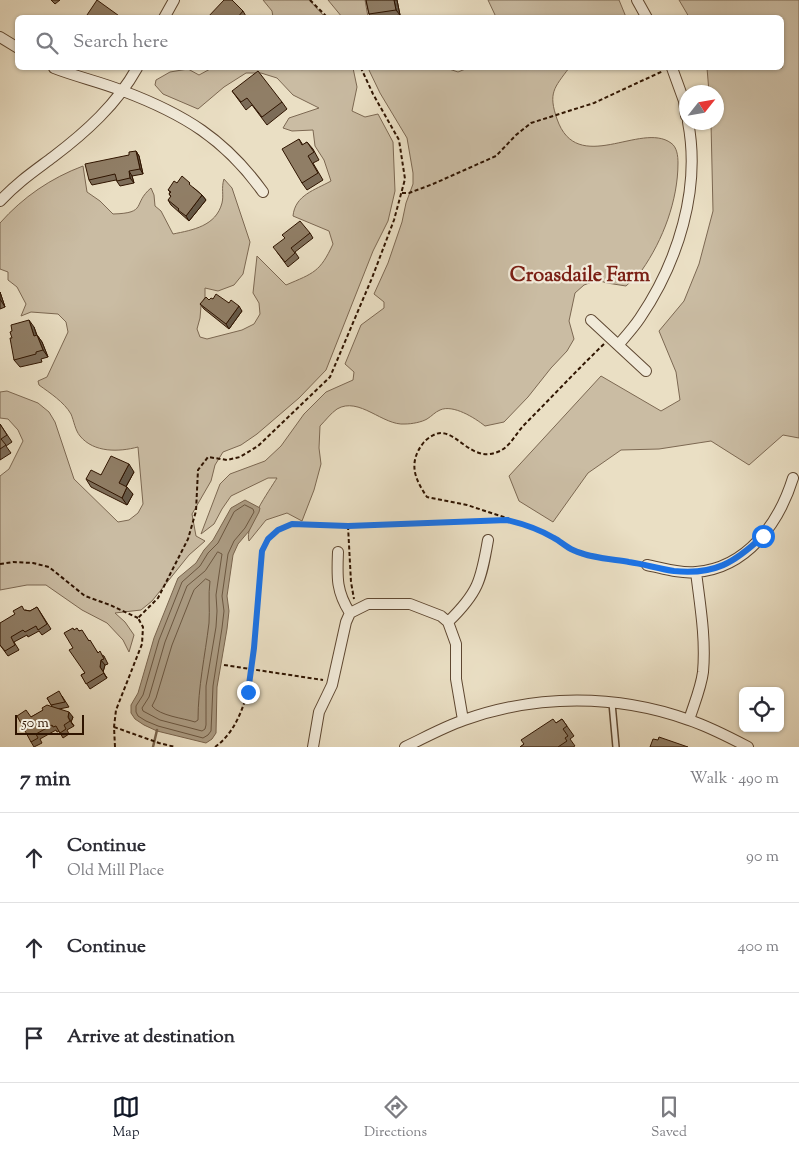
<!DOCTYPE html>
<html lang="en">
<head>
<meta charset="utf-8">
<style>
  body { margin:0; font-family:"Sorts Mill Goudy",serif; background:#f2f2f3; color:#2b2b33 }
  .controls { position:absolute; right:15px; bottom:15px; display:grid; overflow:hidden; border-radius:8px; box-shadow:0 1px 4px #0004 }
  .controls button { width:45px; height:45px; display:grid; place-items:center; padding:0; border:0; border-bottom:1px solid #e1e1e2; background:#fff; color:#2b2b33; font:25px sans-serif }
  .compass { position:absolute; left:679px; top:85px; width:45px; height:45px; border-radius:50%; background:#fff; box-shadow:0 1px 4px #0004; rotate:59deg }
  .scale { position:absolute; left:15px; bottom:12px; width:69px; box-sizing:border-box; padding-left:5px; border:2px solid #2f1400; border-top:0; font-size:14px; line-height:18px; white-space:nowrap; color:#2f1400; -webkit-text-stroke:4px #f1ead9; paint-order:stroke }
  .stop { position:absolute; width:15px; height:15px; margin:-11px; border:4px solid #1a73e8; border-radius:50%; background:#fff }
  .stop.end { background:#1a73e8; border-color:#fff; box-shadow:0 1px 5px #0008 }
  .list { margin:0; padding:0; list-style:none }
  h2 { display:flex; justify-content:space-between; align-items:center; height:65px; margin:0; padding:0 20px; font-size:21px }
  h2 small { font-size:16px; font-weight:400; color:#7c7c81 }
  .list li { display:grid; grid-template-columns:32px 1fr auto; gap:15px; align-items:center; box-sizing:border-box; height:90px; padding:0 20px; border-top:1px solid #e1e1e2 }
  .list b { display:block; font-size:19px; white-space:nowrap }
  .list p { margin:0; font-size:16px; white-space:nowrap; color:#7c7c81 }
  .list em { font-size:16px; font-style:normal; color:#7c7c81 }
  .icon { flex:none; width:28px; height:28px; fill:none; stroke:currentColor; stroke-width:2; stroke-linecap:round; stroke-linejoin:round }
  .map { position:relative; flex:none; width:799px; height:747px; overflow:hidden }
  .search { position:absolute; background:#fff; box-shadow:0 1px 4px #0004; left:15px; right:15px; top:15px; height:55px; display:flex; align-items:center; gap:12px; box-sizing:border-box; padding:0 18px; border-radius:8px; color:#7c7c81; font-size:19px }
  .sheet { height:335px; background:#fff }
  nav { display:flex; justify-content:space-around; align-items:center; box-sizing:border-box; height:70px; border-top:1px solid #e1e1e2; background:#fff; font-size:14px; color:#7c7c81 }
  nav a { display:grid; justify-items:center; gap:2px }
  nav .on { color:#111827 }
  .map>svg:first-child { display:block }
</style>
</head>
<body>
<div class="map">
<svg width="799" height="747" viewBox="0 0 799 747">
  <rect width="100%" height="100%" fill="#eadfc4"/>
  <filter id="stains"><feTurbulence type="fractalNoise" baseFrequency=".004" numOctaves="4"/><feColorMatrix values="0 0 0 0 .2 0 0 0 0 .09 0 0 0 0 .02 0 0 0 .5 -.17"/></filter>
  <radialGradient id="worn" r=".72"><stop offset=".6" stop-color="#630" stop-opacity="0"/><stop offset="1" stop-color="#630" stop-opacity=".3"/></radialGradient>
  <!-- green -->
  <path fill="#cabca3" stroke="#7c6852" d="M263 0H309L325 17H273L272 11Z
    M328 0H365L368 17H342Z
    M488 0H619L626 17H496Z
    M679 0H799V438L783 435 749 465 711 441 659 449 621 450 588 473 553 522 519 501 509 476 601 376 661 411 680 400 676 372 659 331 684 301 699 264 713 211 711 123 716 122V92H709L707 68H782V18L689 17Z
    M212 68H353L357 87 352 111 365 117 378 114 393 142 395 191 388 221 373 251 326 370 299 398 257 434 241 445 223 452 215 465 211 481 192 514 196 536 205 541 189 555 152 601 141 610 115 613 125 622 134 635 129 652 123 640 107 623 82 610 46 585H27L0 590V476L9 469 23 441 18 430 8 419 0 418V392L7 391 38 403 49 412 55 422 74 479 118 522 129 520 138 513 143 504 138 447C119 452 94 453 80 436 75 430 74 421 71 414 64 402 50 393 39 385L38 381 47 377 68 332 66 322 58 314 31 312 21 316 26 304 17 287 8 280V272L0 269V223C23 197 51 178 83 166L87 192 100 201 113 214C148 213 132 204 151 188L154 195 155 206 161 211 173 234C193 230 216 226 222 203 224 195 221 188 224 179L232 188 250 242 243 274 234 285 218 291 205 288V297L201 306 200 318 197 329 200 337 207 339 242 330 254 324 260 314 259 303 253 293 257 256 286 285C314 273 320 272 333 244L329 231 293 216C295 195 315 190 331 181L324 160 315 146 313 130 292 131 283 128 289 118 319 108 293 95 277 78 261 73H246L224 87 198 109 163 94 155 85 156 80 170 72 188 69 199 75Z
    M368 68H446L458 72 468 68H569C554 88 548 93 557 119 577 177 641 121 671 143 677 147 678 156 678 163 678 200 663 240 642 270 638 276 631 281 626 286L607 283 597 280 584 285 575 293 569 321 574 339 567 351 551 368 528 397 504 422 485 426C475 418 453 404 440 410 435 412 432 416 427 419 422 422 412 424 405 424 383 426 359 396 337 409 331 413 325 421 320 426L319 448 321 464 314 490 302 521 287 513 266 520 249 541C244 526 269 491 277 478H268L231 496 222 509 214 524 201 534 220 484 230 474 265 461 281 446 304 414 326 392 353 380 354 372 345 364 361 325 384 308V302L374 294 388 263 402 222 406 203 413 184V173L407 138 380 93Z"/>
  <!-- water -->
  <path fill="#aa9a81" stroke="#79644d" d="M245 500 260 508 259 512 249 531 238 544 233 555 227 596 229 611 227 629 217 687 216 733 212 739 206 743 157 731 144 725 135 719 131 713V705L138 693 154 638 178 578 196 563 204 550 213 540 231 508Z"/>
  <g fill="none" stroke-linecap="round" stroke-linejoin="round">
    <!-- shore -->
    <path stroke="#6c5740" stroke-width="1" d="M245 505 253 509 254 512 245 528 234 541 228 554 222 596 224 611 222 628 213 686 211 731 208 735 203 738 158 726 146 721 138 716 136 712V706L143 695 159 640 182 582 200 566 208 553 218 543 234 512Z
      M218 552 222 554 216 595 217 611 216 627 206 686V725L205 729 202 731 160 720 143 711 142 708 149 697 165 642 187 586 205 571Z
      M206 579 210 581C208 595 210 609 209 623 205 656 198 687 198 720L195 722C183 718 160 716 152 706L156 698 172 645 191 597 194 590Z"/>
    <!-- stream -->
    <path stroke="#79644d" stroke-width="2.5" d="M153 747 157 730"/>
    <!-- lane casing -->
    <g stroke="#5e4731" stroke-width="8">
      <path id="lane" d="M612 703 616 747"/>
    </g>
    <!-- street casing -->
    <g stroke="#5e4731" stroke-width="12">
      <path id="street" d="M637 0 647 18
        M164 18 174 0
        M0 37 18 48
        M54 68C77 77 101 82 123 91 184 114 225 139 263 192
        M672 68 684 101 686 116
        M0 201C18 182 33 172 53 157 86 132 117 104 137 68
        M591 320 646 371
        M619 344C626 336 634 327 640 318 678 262 701 189 688 122
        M338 552C337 577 336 591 350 613
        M647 565C662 568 680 574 696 572 747 568 779 523 793 478
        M448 622C478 593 481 581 488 540
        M689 720C694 704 701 688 703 672 706 638 700 605 696 572
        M313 747 319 712 332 685 346 622 350 613 368 604H410L441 616 448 622 456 644V679L463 720
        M405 747C424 738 444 727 464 720 537 694 617 694 689 720 710 727 729 737 748 747"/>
    </g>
    <!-- path -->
    <path stroke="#2f1400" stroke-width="2" stroke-dasharray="4 2.5" stroke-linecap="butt" d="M310 0 328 18
      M402 193H409L433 184 496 156 516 135 531 123 594 103 663 71
      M604 344C576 371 550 399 523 426 516 434 510 446 500 451 473 464 459 433 441 433 435 433 428 438 424 442 408 462 414 478 427 497L467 505 531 526 554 538 573 550 615 560 638 563
      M348 526 351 582 354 599
      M0 564 13 562 33 563 49 567 85 596 110 605 138 618
      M224 665 323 680
      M114 727 159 743 175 747
      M115 747 114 727 116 710 142 644 143 627 138 618 158 598 188 539 196 511 198 470 208 457 227 460 240 457 258 446 330 377 372 278 394 220 405 179 399 140 373 94 361 68
      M215 747C264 712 254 606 261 551L268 539 278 530 292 524 348 526 505 520"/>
    <!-- lane -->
    <use href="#lane" stroke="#f1ead9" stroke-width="5"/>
    <!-- street -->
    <use href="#street" stroke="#f1ead9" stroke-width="10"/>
  </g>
  <!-- wall -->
  <path fill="#7c6c58" stroke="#2f1400" d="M51 0H60L55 4Z
    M366 0H397L400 15 380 18H371L369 14Z
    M243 11 247 18H207Z
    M232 91 282 102 287 109 267 125 252 105 246 110Z
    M299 139 303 145 307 142 313 149 319 160 313 163 323 180 307 190 302 183Z
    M136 151 139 156 143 174 132 176 134 183 120 186 116 180 92 185 89 180Z
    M177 183 194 188 202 195 206 200 189 221 171 205 168 200 171 197 169 194 170 192 168 190Z
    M310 233 313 238 295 252 299 258 288 267 277 252Z
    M0 292 5 307 0 309Z
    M213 299 229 303 242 311 229 329 204 309 200 304Z
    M34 327 37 335 42 342 48 357 41 359 42 362 20 367 14 360Z
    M0 424 12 442 6 446 11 453 0 460Z
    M134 472 126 487 133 494 127 505 91 487 86 479 101 475Z
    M37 607 51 629 42 635 39 631 28 637 27 635 14 642 19 650 8 656 0 645 25 610 30 611Z
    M74 630 80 631 89 641 98 653 104 656 108 664 105 665 103 672 107 678 90 689 81 675 85 673Z
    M62 696 69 707 59 709 73 717 71 722 74 726 67 730 69 734 63 738 59 731 57 732 56 730 40 739 42 743 34 747 31 742V717L52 706 47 698Z
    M562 719 574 736 570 739 575 746 573 747H520Z"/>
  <!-- shaded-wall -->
  <path fill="#655847" stroke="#2f1400" d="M394 0H397L400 15 396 10Z
    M136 151 139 156 143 174 140 169Z
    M129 171 132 176 134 183 130 178Z
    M202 195 206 200 189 221 186 216Z
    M0 292 5 307 0 299Z
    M239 306 242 311 229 329 226 324Z
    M29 320 34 327 39 343 34 336Z
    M37 335 42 342 48 357 43 350Z
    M129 464 134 472 124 490 119 483Z
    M127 487 133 494 127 505 122 498Z
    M101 660 105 665 103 672 107 678 100 667Z
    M69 712 73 717 71 722 74 726 68 717Z"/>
  <!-- building -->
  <path fill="#907e66" stroke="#2f1400" d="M97 0 122 18H85Z
    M224 0H232L243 11 237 18H207Z
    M366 0H394L396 10 369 14Z
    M258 71 282 102 262 117 247 98 241 102 232 91Z
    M299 139 302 145 307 142 314 152 308 156 318 173 302 183 282 149Z
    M136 151 140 169 129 171 130 178 117 181 115 174 89 180 85 164 129 155V152Z
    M182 176 190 183 189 184 202 195 186 216 178 210 179 209 168 200 171 196 169 194 171 192 168 190 174 181 177 183Z
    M300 221 310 233 291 248 295 253 285 262 273 247 285 238 282 235Z
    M216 294 229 303 231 300 239 306 226 324 200 304 206 297 209 300 211 298 213 299Z
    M29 320 34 336 37 335 43 350 36 352V354L14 360 10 338H12L10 332 12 331 11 325Z
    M0 424 7 435 1 439 6 445 0 449Z
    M111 456 129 464 119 483 127 487 122 498 86 479 91 470 101 475Z
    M22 606 24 610 30 611 37 607 47 624 38 630 36 626 25 632 23 630 11 637 15 645 5 651 0 645V623L15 614 13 611Z
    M73 628 74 630 77 628 79 631 82 630 89 641 90 640 98 653 100 651 104 659 101 660 100 667 104 673 86 684 81 675 85 673 69 650 73 648 64 633Z
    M59 691 65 702 51 705 47 698Z
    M47 705 69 712 68 717 70 721 64 725 66 729 60 733 56 726 53 727 52 725 36 734 38 738 31 742 17 716 26 710 31 717 43 710 42 708Z
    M553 719 556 723 562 719 567 726 563 729 568 736 565 738 567 741 558 747H520L524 744 521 740Z
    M659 737 688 747H650L653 739 658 740Z"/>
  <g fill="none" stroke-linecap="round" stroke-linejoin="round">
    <!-- route -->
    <path stroke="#1a73e8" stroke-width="6" d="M248 692 254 648 262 551 268 539 278 530 292 524 348 526 507 520C524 524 539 529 554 538 560 541 566 547 573 550 590 558 611 559 629 562 644 564 659 569 674 571 715 575 734 563 763 536"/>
  </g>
  <g text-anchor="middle" stroke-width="4.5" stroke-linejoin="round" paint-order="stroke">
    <!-- neighbourhood labels -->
    <g font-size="20" font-weight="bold" fill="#7a1f14" stroke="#f1ead9">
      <text x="580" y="281">Croasdaile Farm</text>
    </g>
  </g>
  <rect width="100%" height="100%" filter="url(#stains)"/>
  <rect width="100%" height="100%" fill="url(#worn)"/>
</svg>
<div class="controls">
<button><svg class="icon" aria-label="locate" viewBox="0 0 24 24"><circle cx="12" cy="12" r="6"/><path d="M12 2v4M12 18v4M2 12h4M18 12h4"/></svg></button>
</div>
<svg class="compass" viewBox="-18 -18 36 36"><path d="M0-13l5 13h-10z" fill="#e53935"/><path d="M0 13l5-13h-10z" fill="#7c7c81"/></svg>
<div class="scale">50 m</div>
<div class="stop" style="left:763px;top:536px"></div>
<div class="stop end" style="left:248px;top:692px"></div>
<div class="search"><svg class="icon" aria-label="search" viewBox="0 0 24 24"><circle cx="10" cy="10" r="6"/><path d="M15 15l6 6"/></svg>Search here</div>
</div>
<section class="sheet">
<h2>7 min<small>Walk · 490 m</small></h2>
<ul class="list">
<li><svg class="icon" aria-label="ahead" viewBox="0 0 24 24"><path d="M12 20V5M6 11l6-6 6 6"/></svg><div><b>Continue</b><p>Old Mill Place</p></div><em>90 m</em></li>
<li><svg class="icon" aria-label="ahead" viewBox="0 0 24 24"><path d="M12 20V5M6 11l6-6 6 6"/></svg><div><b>Continue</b></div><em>400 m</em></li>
<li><svg class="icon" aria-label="arrive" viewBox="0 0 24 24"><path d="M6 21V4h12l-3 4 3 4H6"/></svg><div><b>Arrive at destination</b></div></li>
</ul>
</section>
<nav>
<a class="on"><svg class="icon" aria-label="map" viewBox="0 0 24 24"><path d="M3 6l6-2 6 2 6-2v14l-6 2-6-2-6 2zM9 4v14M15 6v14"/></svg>Map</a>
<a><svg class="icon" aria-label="directions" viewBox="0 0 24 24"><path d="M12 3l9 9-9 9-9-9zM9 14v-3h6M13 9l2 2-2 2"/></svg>Directions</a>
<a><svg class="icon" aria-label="saved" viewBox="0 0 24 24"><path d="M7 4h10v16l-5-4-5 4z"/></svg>Saved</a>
</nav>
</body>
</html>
